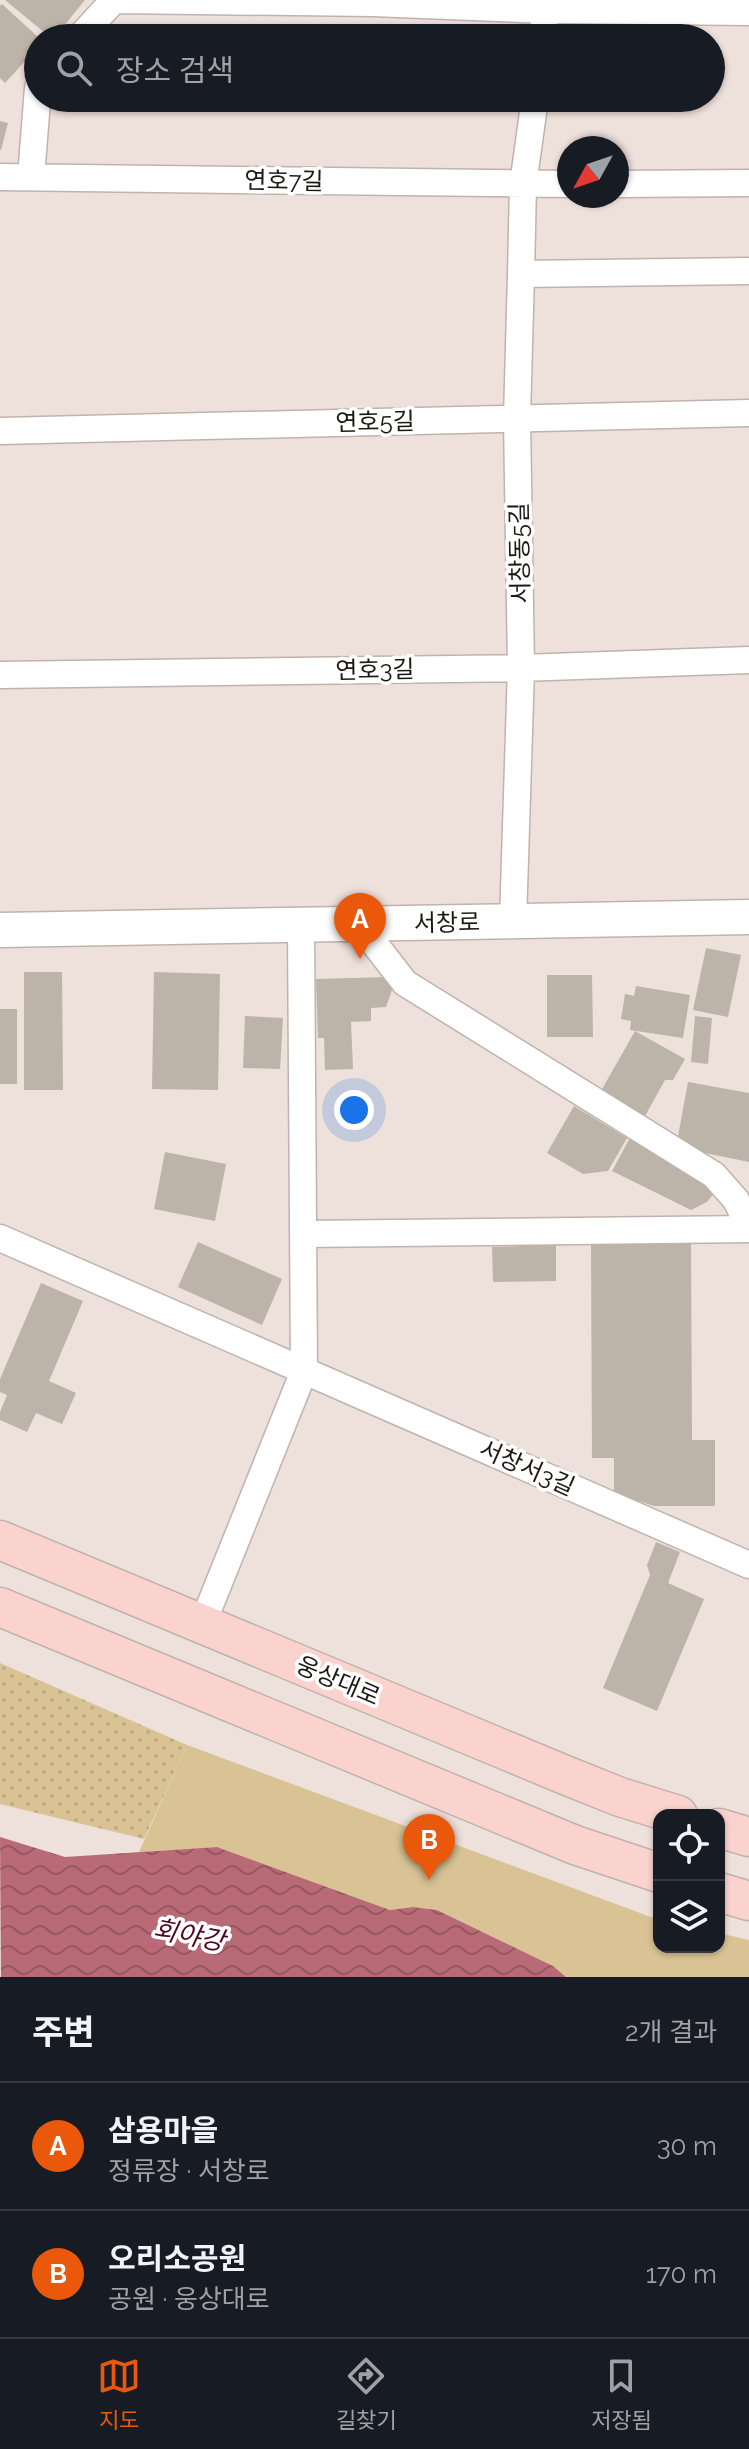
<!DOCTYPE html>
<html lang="ko">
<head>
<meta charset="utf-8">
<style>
  body { margin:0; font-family:Raleway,"Noto Sans KR",sans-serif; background:#20242c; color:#f1f3f6 }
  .controls { position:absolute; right:24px; bottom:24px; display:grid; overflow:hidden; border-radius:16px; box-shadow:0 2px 6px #0004 }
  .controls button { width:72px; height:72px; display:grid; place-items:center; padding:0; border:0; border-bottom:2px solid #363941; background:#171b24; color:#f1f3f6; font:40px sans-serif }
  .compass { position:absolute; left:557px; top:136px; width:72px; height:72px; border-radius:50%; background:#171b24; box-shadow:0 2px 6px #0004; rotate:230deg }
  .you { position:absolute; left:354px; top:1110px; width:28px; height:28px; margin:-20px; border:6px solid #fff; border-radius:50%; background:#1a73e8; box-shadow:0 0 0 12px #1a73e833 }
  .badge { display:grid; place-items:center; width:52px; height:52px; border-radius:50%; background:#ea580c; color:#fff; font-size:26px; font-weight:700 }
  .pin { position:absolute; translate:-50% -66px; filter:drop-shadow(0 2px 4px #0008) }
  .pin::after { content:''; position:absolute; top:42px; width:28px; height:24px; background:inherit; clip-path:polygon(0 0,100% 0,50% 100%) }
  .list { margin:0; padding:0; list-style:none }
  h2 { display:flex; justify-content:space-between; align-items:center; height:104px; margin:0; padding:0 32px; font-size:34px }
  h2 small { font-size:26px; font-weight:400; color:#9ea1a6 }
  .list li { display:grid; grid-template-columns:52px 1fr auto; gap:24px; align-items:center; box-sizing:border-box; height:128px; padding:0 32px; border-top:2px solid #363941 }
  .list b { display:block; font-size:30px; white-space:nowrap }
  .list p { margin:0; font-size:26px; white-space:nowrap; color:#9ea1a6 }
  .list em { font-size:26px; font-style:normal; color:#9ea1a6 }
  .icon { flex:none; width:44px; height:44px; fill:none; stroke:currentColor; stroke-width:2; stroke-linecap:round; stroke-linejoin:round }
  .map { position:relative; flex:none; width:749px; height:1977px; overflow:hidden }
  .search { position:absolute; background:#171b24; box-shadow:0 2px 6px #0004; left:24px; right:24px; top:24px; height:88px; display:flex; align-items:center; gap:20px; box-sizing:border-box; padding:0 28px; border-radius:44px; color:#9ea1a6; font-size:30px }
  .sheet { height:360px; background:#171b24 }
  nav { display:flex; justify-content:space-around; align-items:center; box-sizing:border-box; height:112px; border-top:2px solid #363941; background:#171b24; font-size:22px; color:#9ea1a6 }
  nav a { display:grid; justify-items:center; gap:4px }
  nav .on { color:#ea580c }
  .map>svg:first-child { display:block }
</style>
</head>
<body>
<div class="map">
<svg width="749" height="1977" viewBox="0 0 749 1977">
  <defs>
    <pattern id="grass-dots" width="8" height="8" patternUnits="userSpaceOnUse" patternTransform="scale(2)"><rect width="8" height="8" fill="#d9c395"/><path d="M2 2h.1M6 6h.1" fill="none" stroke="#baa780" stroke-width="1.8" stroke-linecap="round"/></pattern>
    <pattern id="water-waves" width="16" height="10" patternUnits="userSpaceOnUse" patternTransform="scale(2)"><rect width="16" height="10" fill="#b96a77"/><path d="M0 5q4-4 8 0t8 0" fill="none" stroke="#965661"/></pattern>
  </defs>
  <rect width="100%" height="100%" fill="#eee0da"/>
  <!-- grass -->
  <path fill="url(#grass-dots)" d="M0 1663 187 1745 144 1839 0 1804Z"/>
  <!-- park -->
  <path fill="#d9c395" d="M187 1745 659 1920V1947H719V1933L749 1940V1977H566L553 1966 437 1910 413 1907 390 1910 217 1847 139 1852Z"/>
  <!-- water -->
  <path fill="url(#water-waves)" d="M0 1837 65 1857 217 1847 390 1910 413 1907 437 1910 553 1966 566 1977H1Z"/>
  <!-- building -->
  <path fill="#bcb3a9" d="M5 0H85L54 38H51Z
    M2 4 38 37V47L5 83 0 78V6Z
    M0 121 8 123 1 150H0Z
    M706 948 741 955 728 1017 693 1010Z
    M24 972H62L63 1090H24Z
    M154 972 220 974 218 1090 152 1089Z
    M547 975H592L593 1037H547Z
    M390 977 394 984 386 1007 371 1008V1021L351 1022 353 1069 325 1070 324 1038H318L316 979Z
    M636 986 690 995 683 1038 630 1030 631 1021 621 1019 625 994 634 996Z
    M0 1009H17V1084H0Z
    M245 1016 283 1018 280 1069 243 1068Z
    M695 1016 712 1018 708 1064 691 1062Z
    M635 1031 685 1059 673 1080H665L645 1116 601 1091Z
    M688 1082 749 1093V1162L676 1147Z
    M574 1106 627 1138 608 1171 583 1174 547 1153Z
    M631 1136 715 1192 707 1202 691 1210 612 1171Z
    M165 1152 226 1164 215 1221 154 1209Z
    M198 1242 282 1279 262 1325 178 1287Z
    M591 1242H691L692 1440H715V1506H654L614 1493V1458H592Z
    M556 1245V1281L493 1282 492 1247Z
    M41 1283 83 1301 49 1381 76 1393 62 1424 36 1413 27 1432 0 1420V1412L7 1395 0 1392V1379Z
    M656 1542 680 1552 668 1583 704 1599 657 1711 603 1688 650 1575 647 1565Z"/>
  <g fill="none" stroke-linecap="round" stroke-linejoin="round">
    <!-- minor casing -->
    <g stroke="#c0b3ad" stroke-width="29">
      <path id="minor" d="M114 0 373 3 546 10 749 12
        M79 38 114 0
        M542 38 547 0
        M0 177 569 184
        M31 177 38 88
        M617 184 749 183
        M521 274 749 271
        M0 431 749 413
        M0 675 521 668 749 660
        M513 922 521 668 517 418 521 274 523 185 535 98
        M360 925 405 983 714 1175 736 1200 749 1226
        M304 1234 749 1229
        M0 1238 749 1565
        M202 1625 304 1371 301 926"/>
    </g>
    <!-- tertiary casing -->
    <g stroke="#c0b3ad" stroke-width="37">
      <path id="tertiary" d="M0 930 749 917"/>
    </g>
    <!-- secondary casing -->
    <g stroke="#c0b3ad" stroke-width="41">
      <path id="secondary" d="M0 1540 565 1775 620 1797 678 1815
        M0 1607 575 1845 659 1873
        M719 1828 749 1837
        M719 1892 749 1901"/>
    </g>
    <!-- minor -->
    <use href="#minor" stroke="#fff" stroke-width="26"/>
    <!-- tertiary -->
    <use href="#tertiary" stroke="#fff" stroke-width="34"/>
    <!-- secondary -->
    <use href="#secondary" stroke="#fbd3ce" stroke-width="38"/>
  </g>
  <g text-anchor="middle" stroke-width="7" stroke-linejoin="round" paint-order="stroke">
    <!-- street labels -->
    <g font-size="24" fill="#1c1816" stroke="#fff">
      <text transform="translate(284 181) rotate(1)" y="8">연호7길</text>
      <text transform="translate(375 422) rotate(-1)" y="8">연호5길</text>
      <text transform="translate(520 553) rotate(-91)" y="8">서창동5길</text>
      <text transform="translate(375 670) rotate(-1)" y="8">연호3길</text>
      <text transform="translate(447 923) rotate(-1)" y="8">서창로</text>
      <text transform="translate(527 1468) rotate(24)" y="8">서창서3길</text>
      <text transform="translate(338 1681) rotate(23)" y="8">웅상대로</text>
    </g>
    <!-- water labels -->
    <g font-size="26" font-style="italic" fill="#51071e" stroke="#fff">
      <text transform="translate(189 1935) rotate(11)" y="9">회야강</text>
    </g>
  </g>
</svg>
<div class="controls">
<button><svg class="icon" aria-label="locate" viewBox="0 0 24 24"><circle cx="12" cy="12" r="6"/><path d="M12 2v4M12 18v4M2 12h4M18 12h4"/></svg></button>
<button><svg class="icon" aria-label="layers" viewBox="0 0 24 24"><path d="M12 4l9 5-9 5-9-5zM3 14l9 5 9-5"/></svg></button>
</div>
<svg class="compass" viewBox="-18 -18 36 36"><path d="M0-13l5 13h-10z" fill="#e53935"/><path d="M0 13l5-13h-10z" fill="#9ea1a6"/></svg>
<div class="you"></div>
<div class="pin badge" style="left:360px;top:959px">A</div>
<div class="pin badge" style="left:429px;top:1880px">B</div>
<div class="search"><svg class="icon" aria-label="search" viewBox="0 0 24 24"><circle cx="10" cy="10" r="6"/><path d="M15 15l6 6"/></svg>장소 검색</div>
</div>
<section class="sheet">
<h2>주변<small>2개 결과</small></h2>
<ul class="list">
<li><span class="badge">A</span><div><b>삼용마을</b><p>정류장 · 서창로</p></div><em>30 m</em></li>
<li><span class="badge">B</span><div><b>오리소공원</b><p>공원 · 웅상대로</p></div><em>170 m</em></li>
</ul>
</section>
<nav>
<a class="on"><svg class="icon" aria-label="map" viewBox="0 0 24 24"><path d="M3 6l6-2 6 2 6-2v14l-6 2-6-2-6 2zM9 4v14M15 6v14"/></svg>지도</a>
<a><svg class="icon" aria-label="directions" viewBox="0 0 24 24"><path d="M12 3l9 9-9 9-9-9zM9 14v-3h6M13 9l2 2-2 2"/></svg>길찾기</a>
<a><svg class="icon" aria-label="saved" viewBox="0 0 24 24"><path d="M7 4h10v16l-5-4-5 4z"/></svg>저장됨</a>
</nav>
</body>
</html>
